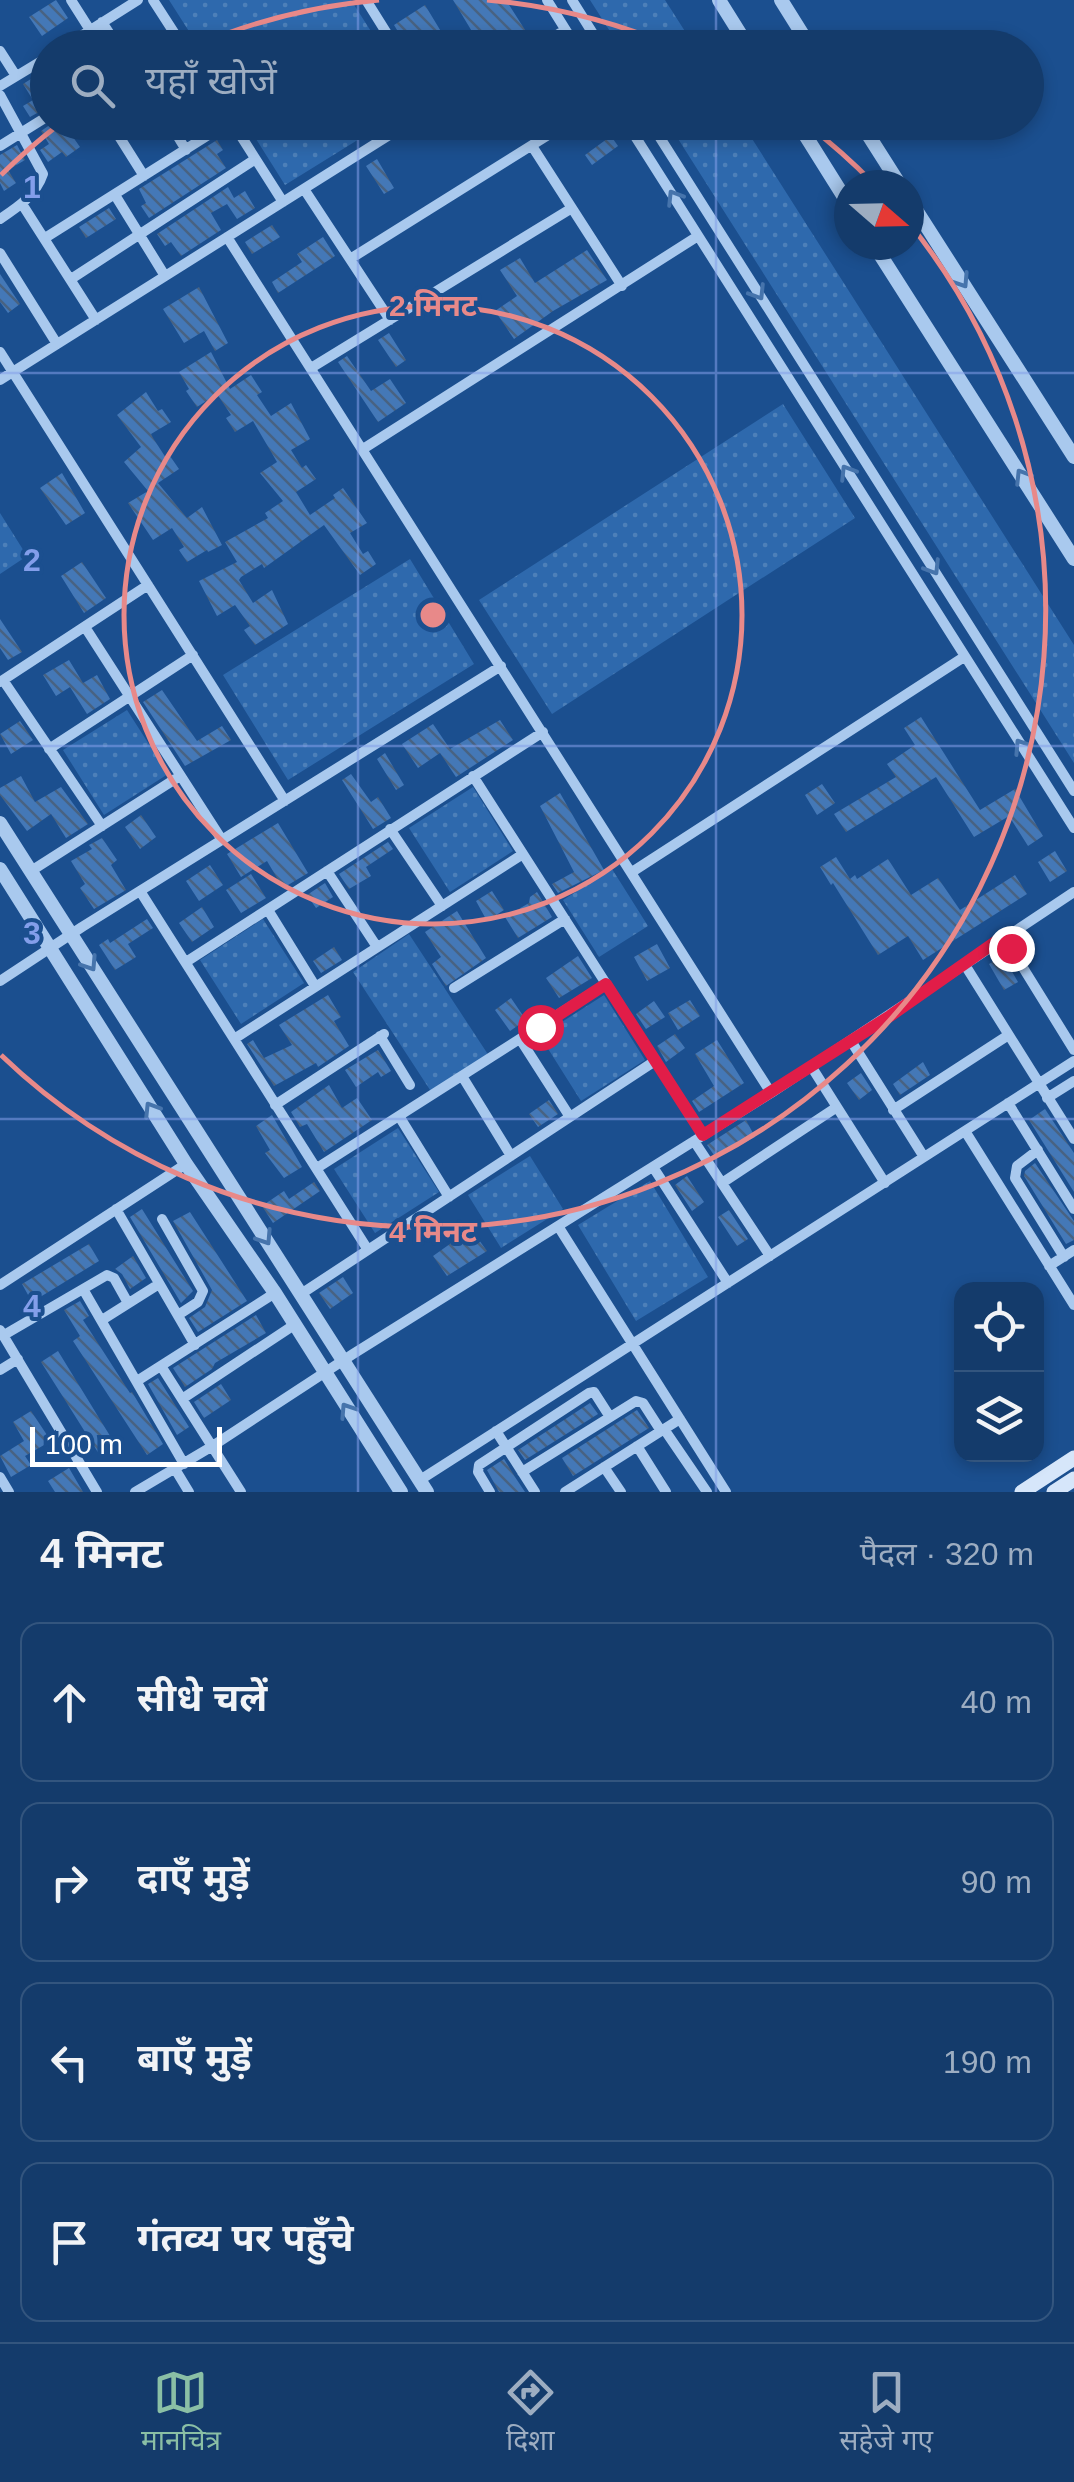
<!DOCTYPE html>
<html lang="hi">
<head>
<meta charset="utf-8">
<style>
  body { margin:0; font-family:Helvetica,"Noto Sans Devanagari",sans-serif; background:#214673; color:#f1f3f6 }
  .controls { position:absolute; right:30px; bottom:30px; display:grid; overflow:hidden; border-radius:20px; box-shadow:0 5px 15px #0003 }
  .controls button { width:90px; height:90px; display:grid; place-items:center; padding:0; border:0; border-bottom:2px solid #33557e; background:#143b6b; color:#f1f3f6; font:50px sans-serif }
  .compass { position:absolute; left:834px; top:170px; width:90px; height:90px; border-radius:50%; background:#143b6b; box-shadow:0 5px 15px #0003; rotate:110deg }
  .scale { position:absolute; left:30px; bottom:25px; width:192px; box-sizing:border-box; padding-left:10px; border:5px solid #fff; border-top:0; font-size:28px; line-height:35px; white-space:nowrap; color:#fff; -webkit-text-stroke:8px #1b4f8f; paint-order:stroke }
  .stop { position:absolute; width:30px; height:30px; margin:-22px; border:8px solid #e11d48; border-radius:50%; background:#fff }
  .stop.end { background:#e11d48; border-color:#fff; box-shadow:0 2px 10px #0008 }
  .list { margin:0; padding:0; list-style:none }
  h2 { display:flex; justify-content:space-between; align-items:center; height:130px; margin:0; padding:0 40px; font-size:42px }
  h2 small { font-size:32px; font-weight:400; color:#9dadc1 }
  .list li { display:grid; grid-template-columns:65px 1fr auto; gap:30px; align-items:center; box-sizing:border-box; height:160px; margin:0 20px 20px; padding:0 20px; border:2px solid #33557e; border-radius:20px }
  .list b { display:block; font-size:38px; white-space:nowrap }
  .list em { font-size:32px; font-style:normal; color:#9dadc1 }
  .icon { flex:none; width:55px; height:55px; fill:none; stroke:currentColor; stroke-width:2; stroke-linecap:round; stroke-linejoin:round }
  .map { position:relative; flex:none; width:1074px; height:1492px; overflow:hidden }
  .search { position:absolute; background:#143b6b; box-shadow:0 5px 15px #0003; left:30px; right:30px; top:30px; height:110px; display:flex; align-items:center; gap:25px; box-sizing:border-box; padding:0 35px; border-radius:55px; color:#9dadc1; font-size:38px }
  .sheet { height:850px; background:#143b6b }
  nav { display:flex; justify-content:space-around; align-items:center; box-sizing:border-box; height:140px; border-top:2px solid #33557e; background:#143b6b; font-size:28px; color:#9dadc1 }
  nav a { display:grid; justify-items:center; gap:5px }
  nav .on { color:#8abfa5 }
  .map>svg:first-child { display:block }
</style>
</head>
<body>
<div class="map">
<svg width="1074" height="1492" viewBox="0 0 1074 1492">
  <defs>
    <pattern id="park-dots" width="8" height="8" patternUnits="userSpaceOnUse" patternTransform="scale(2.5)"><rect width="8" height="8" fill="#2e69ad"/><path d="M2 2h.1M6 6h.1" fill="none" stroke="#4d80b9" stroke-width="1.8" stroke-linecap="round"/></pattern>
    <pattern id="building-back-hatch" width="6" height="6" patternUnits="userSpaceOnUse" patternTransform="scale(2.5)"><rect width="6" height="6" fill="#4478b7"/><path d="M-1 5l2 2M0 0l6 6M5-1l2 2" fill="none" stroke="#486282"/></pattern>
  </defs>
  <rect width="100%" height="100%" fill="#1b4f8f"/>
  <!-- park -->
  <path fill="url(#park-dots)" d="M169 0H351L381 47H199Z
    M590 0H665L695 47H620Z
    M246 123H385L285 185Z
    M668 123H742L1074 645V763Z
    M783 404 855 518 552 714 479 600Z
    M0 513 27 556 0 574Z
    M410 559 474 664 288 780 223 675Z
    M127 710 168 774 104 815 63 750Z
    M473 787 513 851 450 892 409 828Z
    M612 869 648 926 599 957 563 900Z
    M263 919 304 983 241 1024 200 960Z
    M409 934 491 1059 434 1096 353 972Z
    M604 995 645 1060 581 1101 540 1036Z
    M398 1128 439 1192 375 1233 334 1169Z
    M530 1156 563 1209 501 1248 468 1195Z
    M650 1181 708 1277 636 1321 578 1225Z"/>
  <!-- building -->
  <path fill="url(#building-back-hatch)" d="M56 0 68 18 42 36 29 17Z
    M453 0H506L527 33 504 48H482Z
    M425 5 451 48H408L394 25Z
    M34 77 44 92 48 90V107L30 117 23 106 33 100 23 84Z
    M54 122H80L68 130 80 147 66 157 62 152 48 162 40 150 49 144 41 131Z
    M611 136 618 146 592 165 585 155Z
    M217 140 223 150 217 154 226 168 149 218 141 206 146 203 139 189Z
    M17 145 25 160 8 170 16 183 4 191 0 183V155Z
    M377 159 394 188 384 194 366 166Z
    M228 187 234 198 245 191 255 208 237 219 227 204 211 213 221 230 181 256 171 242 165 246 157 234Z
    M109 208 116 219 86 238 79 227Z
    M272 225 280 237 252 254 245 242Z
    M323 237 335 256 278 293 272 282 302 262 297 254Z
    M587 250 607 280 553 311 514 339 495 311 517 296 500 270 520 258 535 283Z
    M0 274 20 304 8 313 0 302Z
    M199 287 228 343 215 351 204 331 184 343 163 309Z
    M389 333 406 360 396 367 378 340Z
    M211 352 230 389 251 375 262 392 257 395 271 416 291 403 310 439 291 450 302 468 306 465 316 479 296 492 310 515 335 498 333 495 343 488 367 523 350 533 363 554 368 551 376 564 360 575 324 525 264 568 262 564 241 577 239 580 253 603 272 590 288 624 255 645 244 630 250 626 235 605 217 616 199 581 237 562 225 542 268 518 265 513 283 501 260 473 277 462 253 421 235 432 226 418 231 415 217 394 197 407 186 391 189 389 179 372Z
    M347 356 371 391 390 379 406 403 378 422 338 362Z
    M146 392 158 411 162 409 171 422 151 434 153 438 166 458 170 456 179 469 158 483 187 518 202 507 222 545 208 552 207 550 187 562 179 550 184 547 172 528 153 540 128 503 148 491 124 462 141 447 117 415Z
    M62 473 85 513 66 525 40 488Z
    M82 562 106 598 84 613 61 576Z
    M0 619 22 652 8 660 0 648Z
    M69 660 83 683 97 675 110 699 87 714 70 687 56 696 43 675Z
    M162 690 197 741 222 726 231 740 185 766 143 702Z
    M921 717 980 810 1015 789 1043 836 1028 846 1009 816 974 837 936 777 846 832 834 814 896 777 887 764 915 745 904 728Z
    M500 720 513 740 456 777 440 753 418 768 402 744 433 724 450 749Z
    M20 721 33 740 11 754 0 734Z
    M385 753 404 785 396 790 377 759Z
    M351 774 371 802 378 797 391 818 373 829 342 780Z
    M21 776 35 802 61 787 88 824 66 838 51 814 27 831 0 795V788Z
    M822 784 835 803 817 815 805 795Z
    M560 793 604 870 558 893 552 884 574 872 540 806Z
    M141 815 156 837 140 849 125 827Z
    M278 823 308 873 283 888 267 861 241 877 227 854Z
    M102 838 117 860 111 865 126 890 94 909 80 888 85 884 71 861 92 849 89 845Z
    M388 842 393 849 366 867 371 876 349 889 339 874Z
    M1055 851 1067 871 1050 882 1038 862Z
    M836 857 850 879 855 875 857 879 888 859 911 895 938 878 960 910 1015 875 1027 894 923 960 908 936 878 955 833 883 831 885 820 867Z
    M210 865 223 885 199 901 186 881Z
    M251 874 266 898 241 913 226 890Z
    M325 883 333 897 316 908 307 895Z
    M492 891 504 910 487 921 476 901Z
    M537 892 552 917 518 938 505 917 529 903 530 897Z
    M202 907 214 927 192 942 179 923Z
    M457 911 486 958 446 986 432 964 441 957 425 932Z
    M147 919 153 928 128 944 136 957 115 970 99 945 108 939 110 943Z
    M657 944 670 968 647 981 634 957Z
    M334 947 342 960 321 973 313 961Z
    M578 956 592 978 559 998 546 978Z
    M1003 956 1018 982 1004 990 989 964Z
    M328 995 341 1017 334 1021 349 1046 318 1067 316 1063 274 1086 247 1044 253 1040 264 1058 292 1045 279 1025Z
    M511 998 526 1020 510 1031 495 1010Z
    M690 1000 700 1016 678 1030 668 1013Z
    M654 1001 665 1017 646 1029 636 1014Z
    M675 1034 685 1048 666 1062 657 1046Z
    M717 1040 744 1083 699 1112 692 1101 714 1086 695 1054Z
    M378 1050 391 1071 381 1077 378 1072 356 1087 345 1070Z
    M923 1062 930 1075 900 1095 893 1084Z
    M861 1073 872 1090 859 1100 847 1083Z
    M329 1085 342 1108 357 1098 372 1120 324 1152 307 1124 300 1127 291 1112Z
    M549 1100 558 1114 538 1127 529 1114Z
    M1045 1109 1074 1153V1192L1029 1120Z
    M272 1115 302 1167 284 1178 265 1153 270 1150 256 1126Z
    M746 1120 755 1137 716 1158 707 1145Z
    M1035 1163 1074 1221V1240L1066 1244 1024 1176 1025 1171Z
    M687 1176 704 1202 692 1211 675 1185Z
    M314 1182 320 1191 273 1223 262 1206 284 1191 289 1199Z
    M142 1209 193 1291 181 1303 130 1217Z
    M729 1210 748 1239 737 1246 718 1217Z
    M190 1212 247 1301 198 1332 189 1318 205 1307 212 1290 173 1221Z
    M471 1229 487 1251 447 1276 433 1256Z
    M89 1244 99 1261 32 1302 22 1284Z
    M133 1256 146 1278 130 1289 122 1274 115 1269Z
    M343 1277 353 1293 330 1309 319 1293Z
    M80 1301 89 1316 83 1320 130 1393 132 1392 163 1444 147 1455 73 1341 80 1336 64 1310Z
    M256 1315 266 1333 215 1363 212 1369 185 1387 173 1368Z
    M58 1351 115 1444 99 1454 41 1362Z
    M158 1378 189 1427 177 1435 148 1384Z
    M221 1384 231 1400 204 1418 194 1402Z
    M590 1403 598 1414 525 1460 518 1450Z
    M637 1410 649 1428 573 1476 562 1458Z
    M31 1411 51 1441 25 1456 31 1465 11 1477 0 1456 24 1441 13 1422Z
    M504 1459 515 1477 525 1492H499L487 1470Z
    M69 1468 83 1492H55L48 1481Z"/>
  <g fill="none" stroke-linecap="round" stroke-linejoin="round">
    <!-- minor -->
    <path stroke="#a9c9ee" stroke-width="10" d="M71 0 90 30
      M153 0 184 48
      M366 0 396 48
      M547 0 577 48
      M572 0 602 48
      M102 22 119 48
      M62 48 138 0
      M536 48 565 30
      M0 51 16 76
      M0 86 48 57
      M0 95 43 174C36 195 18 207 0 219
      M110 122 144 176
      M169 122 186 150
      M232 122 283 202
      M626 122 1074 828
      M650 122 1074 791
      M0 146 48 116
      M532 146 622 286
      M304 189 390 320
      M115 195 165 276
      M22 204 96 320
      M227 237 771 1093
      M45 238 229 122
      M0 253 57 344
      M350 259 569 122
      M71 279 254 160
      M0 352 285 801
      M311 368 572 208
      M0 380 410 122
      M363 449 698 236
      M85 627 222 840
      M3 680 102 826
      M0 682 148 585
      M49 749 193 655
      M473 776 703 1135
      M390 829 442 906
      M31 871 180 776
      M327 871 377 947
      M632 872 964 657
      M140 891 368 1250
      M268 910 315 986
      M1004 937 1074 1050
      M186 962 543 732
      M965 965 1074 1139
      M0 981 82 927 501 666
      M454 988 565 919
      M380 1036 410 1085
      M234 1039 523 854
      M520 1039 570 1117
      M851 1041 924 1157
      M811 1066 885 1183
      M462 1076 511 1156
      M1047 1098 1074 1081
      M1008 1103 1074 1209
      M275 1105 384 1034
      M893 1110 1007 1036
      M399 1116 449 1197
      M965 1131 1074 1305
      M694 1141 770 1256
      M1038 1150 1017 1166 1015 1178 1064 1257
      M653 1167 728 1283
      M317 1168 606 984
      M722 1183 837 1107
      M116 1209 195 1345
      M162 1219 203 1291 198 1302 178 1315
      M558 1226 726 1492
      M1049 1266 1074 1250
      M0 1285 186 1164
      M83 1289 184 1464
      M301 1294 655 1061
      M102 1320 159 1284
      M0 1330 97 1492
      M4 1335 107 1275 114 1278 128 1303
      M161 1366 241 1492
      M0 1370 18 1359
      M137 1381 275 1293
      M182 1399 294 1325
      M664 1429 707 1492
      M496 1431 535 1492
      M637 1446 666 1492
      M604 1467 621 1492
      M175 1469 189 1492
      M522 1472 636 1401 643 1403 661 1431
      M0 1477 9 1492
      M420 1480 1074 1061
      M135 1492 211 1447 353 1354 771 1093 1074 892
      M490 1492 478 1472 479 1465 589 1393 594 1392 610 1417
      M565 1492 680 1419"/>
    <!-- tertiary -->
    <path stroke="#a9c9ee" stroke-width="14" d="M719 0 749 48
      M781 0 811 48
      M797 122 849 205
      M860 122 900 185
      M909 199 1074 457
      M874 245 1074 559
      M0 823 427 1492
      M0 869 186 1164 275 1293 401 1492"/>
    <!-- secondary -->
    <path stroke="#d6e6fa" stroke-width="15" d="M1022 1492 1074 1458
      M1054 1492 1074 1479"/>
  </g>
  <!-- one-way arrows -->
  <defs><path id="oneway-chevron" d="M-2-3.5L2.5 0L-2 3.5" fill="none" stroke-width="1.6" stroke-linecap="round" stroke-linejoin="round" transform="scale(2.5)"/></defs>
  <g stroke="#4674ac">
    <use href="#oneway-chevron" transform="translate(674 197) rotate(-122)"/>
    <use href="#oneway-chevron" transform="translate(962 281) rotate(57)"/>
    <use href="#oneway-chevron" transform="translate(758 293) rotate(58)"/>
    <use href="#oneway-chevron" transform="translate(847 472) rotate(-122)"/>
    <use href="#oneway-chevron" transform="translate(1022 476) rotate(-122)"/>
    <use href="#oneway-chevron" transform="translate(933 568) rotate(58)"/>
    <use href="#oneway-chevron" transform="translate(1021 746) rotate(-123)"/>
    <use href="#oneway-chevron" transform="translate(90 964) rotate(57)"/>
    <use href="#oneway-chevron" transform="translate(151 1109) rotate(-122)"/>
    <use href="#oneway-chevron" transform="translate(265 1238) rotate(57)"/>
    <use href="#oneway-chevron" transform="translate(347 1410) rotate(-123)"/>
  </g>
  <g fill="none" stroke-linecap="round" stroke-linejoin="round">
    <!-- route -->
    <path stroke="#e11d48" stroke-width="12" d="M540 1027 606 984 703 1135 890 1016 1004 936 1011 948"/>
  </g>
  <!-- grid -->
  <path fill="none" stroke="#839eea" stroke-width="2.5" stroke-opacity="0.55" d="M358 0V48M716 0V48M358 122V1492M716 122V1492M0 373H1074M0 746H1074M0 1119H1074"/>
  <!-- distance rings -->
  <g fill="none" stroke="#e88989" stroke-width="5">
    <circle cx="433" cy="615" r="309"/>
    <path d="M1 175A617 617 0 0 1 57 126M192 47A617 617 0 0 1 379 0M487 0A617 617 0 0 1 674 47M809 126A617 617 0 0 1 873 183M909 223A617 617 0 0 1 1 1055"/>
  </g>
  <g font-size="32" text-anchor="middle" font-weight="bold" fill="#839eea" stroke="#1b4f8f" stroke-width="8" stroke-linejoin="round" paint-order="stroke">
    <text x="32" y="198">1</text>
    <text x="32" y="571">2</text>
    <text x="32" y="944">3</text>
    <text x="32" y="1317">4</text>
  </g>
  <circle cx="433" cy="615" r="15" fill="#e88989" stroke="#1b4f8f" stroke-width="5"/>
  <g font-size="30" text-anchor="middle" font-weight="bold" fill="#e88989" stroke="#1b4f8f" stroke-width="8" stroke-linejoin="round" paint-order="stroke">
    <text x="433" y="316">2 मिनट</text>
    <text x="433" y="1242">4 मिनट</text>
  </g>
</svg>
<div class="controls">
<button><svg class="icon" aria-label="locate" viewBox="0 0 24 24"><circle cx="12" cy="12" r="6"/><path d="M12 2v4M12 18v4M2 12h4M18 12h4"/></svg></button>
<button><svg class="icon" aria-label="layers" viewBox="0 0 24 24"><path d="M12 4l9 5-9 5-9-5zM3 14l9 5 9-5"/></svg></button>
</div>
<svg class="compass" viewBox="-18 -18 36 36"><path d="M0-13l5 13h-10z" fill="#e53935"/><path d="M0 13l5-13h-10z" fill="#9dadc1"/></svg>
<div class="scale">100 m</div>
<div class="stop" style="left:540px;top:1027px"></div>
<div class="stop end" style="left:1011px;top:948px"></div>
<div class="search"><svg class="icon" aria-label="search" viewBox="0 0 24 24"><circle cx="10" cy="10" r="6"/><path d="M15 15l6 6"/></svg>यहाँ खोजें</div>
</div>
<section class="sheet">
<h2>4 मिनट<small>पैदल · 320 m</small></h2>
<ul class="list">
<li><svg class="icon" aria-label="ahead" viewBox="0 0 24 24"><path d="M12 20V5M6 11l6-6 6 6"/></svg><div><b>सीधे चलें</b></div><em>40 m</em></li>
<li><svg class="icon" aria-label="right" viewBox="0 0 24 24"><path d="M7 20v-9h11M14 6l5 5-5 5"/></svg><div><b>दाएँ मुड़ें</b></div><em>90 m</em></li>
<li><svg class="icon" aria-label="left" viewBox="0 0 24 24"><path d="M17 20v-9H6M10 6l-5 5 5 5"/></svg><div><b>बाएँ मुड़ें</b></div><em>190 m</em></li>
<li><svg class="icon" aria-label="arrive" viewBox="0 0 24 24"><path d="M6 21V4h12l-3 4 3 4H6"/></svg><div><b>गंतव्य पर पहुँचे</b></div></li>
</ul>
</section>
<nav>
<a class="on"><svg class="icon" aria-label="map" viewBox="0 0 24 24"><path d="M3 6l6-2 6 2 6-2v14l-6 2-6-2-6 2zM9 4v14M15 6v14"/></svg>मानचित्र</a>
<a><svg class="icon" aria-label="directions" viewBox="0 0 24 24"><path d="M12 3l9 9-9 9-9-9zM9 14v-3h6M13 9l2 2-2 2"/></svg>दिशा</a>
<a><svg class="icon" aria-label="saved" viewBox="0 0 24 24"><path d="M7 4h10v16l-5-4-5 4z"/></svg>सहेजे गए</a>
</nav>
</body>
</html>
